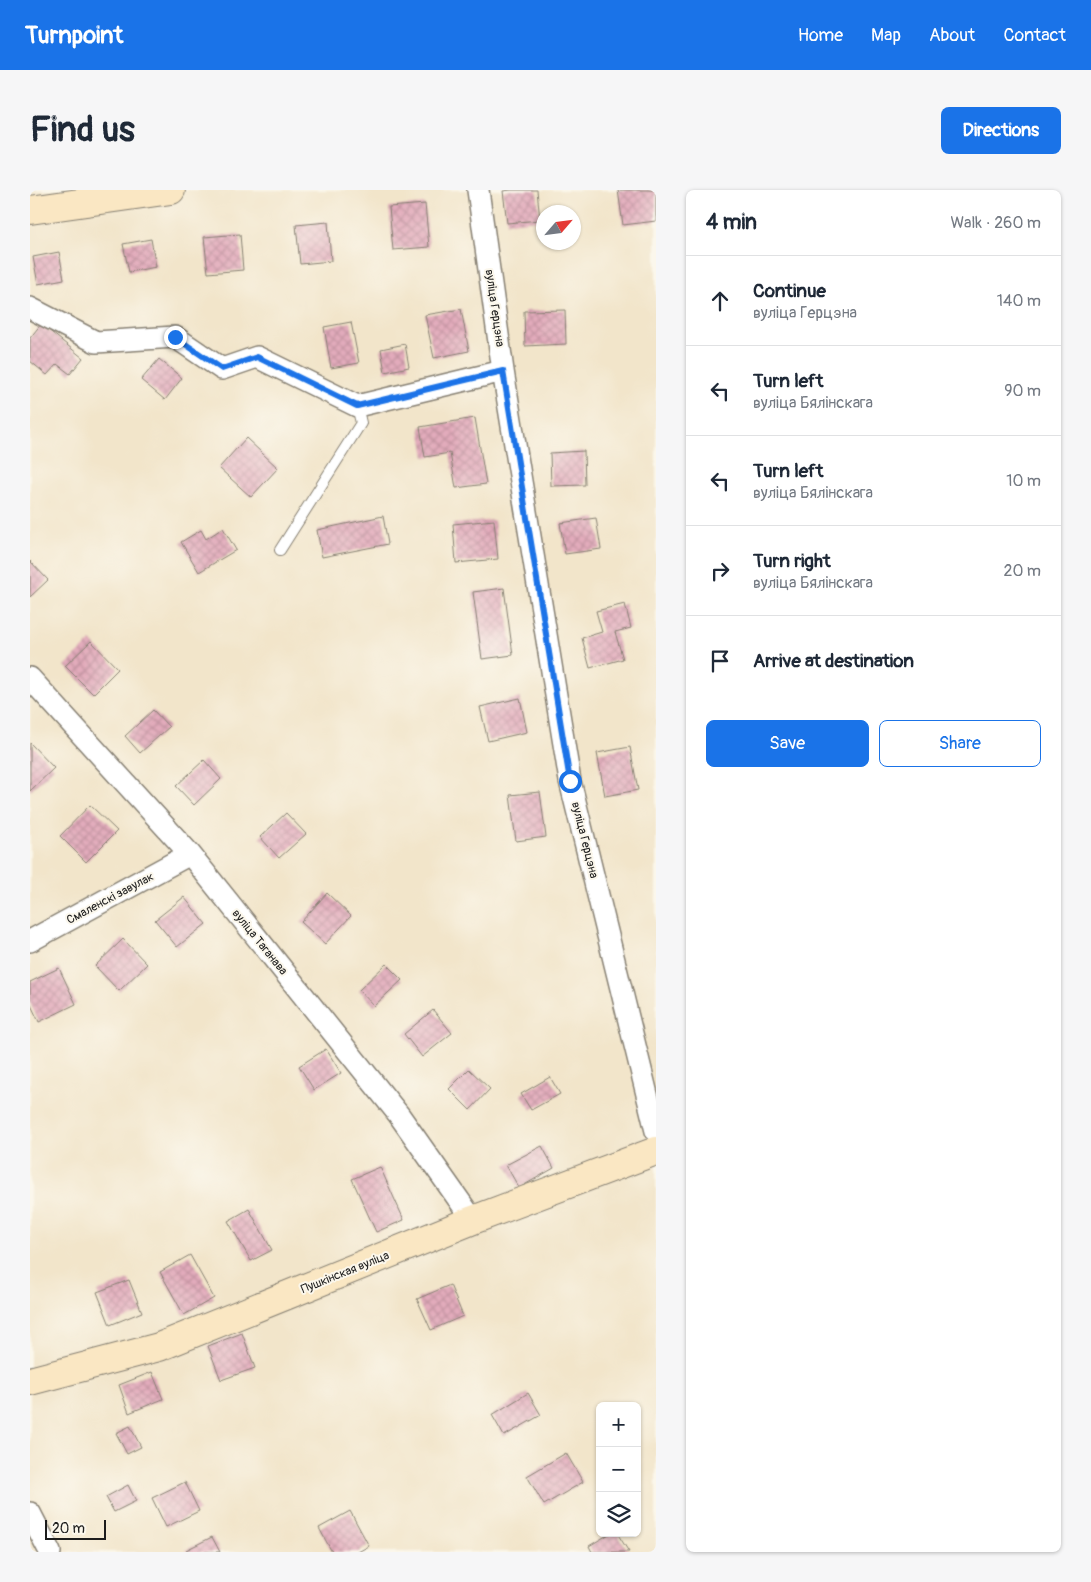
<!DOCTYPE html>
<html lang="en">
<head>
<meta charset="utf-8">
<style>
  body { margin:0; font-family:Pangolin,sans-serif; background:#f6f6f7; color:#1f2937 }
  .controls { position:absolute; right:15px; bottom:15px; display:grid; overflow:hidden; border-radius:8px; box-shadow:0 1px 4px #0004 }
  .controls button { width:45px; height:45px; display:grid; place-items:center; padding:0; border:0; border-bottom:1px solid #e0e1e3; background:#fff; color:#1f2937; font:25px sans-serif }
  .compass { position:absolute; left:506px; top:15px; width:45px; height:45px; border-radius:50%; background:#fff; box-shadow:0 1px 4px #0004; rotate:62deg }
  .scale { position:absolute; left:15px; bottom:12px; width:61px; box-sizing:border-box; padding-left:5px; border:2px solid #1c1c1c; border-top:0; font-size:14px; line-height:18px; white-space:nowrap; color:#1c1c1c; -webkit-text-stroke:4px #fbf7ec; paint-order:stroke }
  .stop { position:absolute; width:15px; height:15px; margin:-11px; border:4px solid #1a73e8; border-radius:50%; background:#fff }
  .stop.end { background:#1a73e8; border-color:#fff; box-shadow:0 1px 5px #0008 }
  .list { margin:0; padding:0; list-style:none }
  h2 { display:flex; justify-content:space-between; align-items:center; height:65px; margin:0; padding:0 20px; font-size:21px }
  h2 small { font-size:16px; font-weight:400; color:#747a83 }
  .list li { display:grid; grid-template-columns:32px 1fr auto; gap:15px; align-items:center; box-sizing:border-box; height:90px; padding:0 20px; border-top:1px solid #e0e1e3 }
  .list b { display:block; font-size:19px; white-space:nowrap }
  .list p { margin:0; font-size:16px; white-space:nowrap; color:#747a83 }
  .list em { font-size:16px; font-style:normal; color:#747a83 }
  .actions { display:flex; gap:10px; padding:15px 20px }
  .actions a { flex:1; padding:11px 0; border:1px solid #1a73e8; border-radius:8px; text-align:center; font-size:18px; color:#1a73e8 }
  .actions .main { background:#1a73e8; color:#fff }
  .icon { flex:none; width:28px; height:28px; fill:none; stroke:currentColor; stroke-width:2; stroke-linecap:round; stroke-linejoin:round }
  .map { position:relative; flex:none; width:626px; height:1362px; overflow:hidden; border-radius:8px }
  header { display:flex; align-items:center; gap:30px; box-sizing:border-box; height:70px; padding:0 25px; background:#1a73e8; color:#fff }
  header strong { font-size:24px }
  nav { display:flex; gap:28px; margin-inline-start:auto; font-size:18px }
  .intro { display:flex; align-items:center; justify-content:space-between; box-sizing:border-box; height:120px; padding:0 30px }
  h1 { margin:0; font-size:35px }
  .button { padding:12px 22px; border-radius:8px; background:#1a73e8; color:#fff; font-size:18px; font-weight:700 }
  main { display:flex; gap:30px; padding:0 30px }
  aside { flex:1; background:#fff; border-radius:8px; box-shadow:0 1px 4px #0004 }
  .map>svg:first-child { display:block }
</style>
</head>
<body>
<header>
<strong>Turnpoint</strong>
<nav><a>Home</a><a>Map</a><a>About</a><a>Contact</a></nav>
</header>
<div class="intro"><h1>Find us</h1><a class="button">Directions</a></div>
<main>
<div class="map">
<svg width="626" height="1362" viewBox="0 0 626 1362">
  <defs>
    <pattern id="building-cross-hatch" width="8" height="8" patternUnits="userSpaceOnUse" patternTransform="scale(1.25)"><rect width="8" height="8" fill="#e2abbb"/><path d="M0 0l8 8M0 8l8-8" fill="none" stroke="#c193a0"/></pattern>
  </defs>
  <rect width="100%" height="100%" fill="#fbf7ec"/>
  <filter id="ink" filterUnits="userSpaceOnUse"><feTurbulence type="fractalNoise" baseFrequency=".02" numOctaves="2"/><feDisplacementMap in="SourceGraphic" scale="10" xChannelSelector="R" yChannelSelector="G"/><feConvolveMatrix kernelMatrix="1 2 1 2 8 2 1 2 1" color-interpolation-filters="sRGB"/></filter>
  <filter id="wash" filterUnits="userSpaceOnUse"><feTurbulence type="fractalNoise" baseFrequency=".0096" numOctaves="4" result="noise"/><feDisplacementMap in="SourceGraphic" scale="20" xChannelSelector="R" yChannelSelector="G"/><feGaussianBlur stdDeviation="1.12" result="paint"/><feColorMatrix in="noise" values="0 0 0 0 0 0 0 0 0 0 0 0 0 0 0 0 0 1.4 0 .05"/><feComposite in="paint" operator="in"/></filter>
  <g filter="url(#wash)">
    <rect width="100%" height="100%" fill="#f2e5ca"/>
    <g id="blocks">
      <!-- building -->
      <path fill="url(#building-cross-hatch)" d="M481 0H507L510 30 477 33 473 1Z
        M588 0H626V31L593 35Z
        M395 14 399 57 363 60 359 17Z
        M298 32 301 71 270 74 266 35Z
        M210 44 213 80 178 83 174 47Z
        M121 49 126 77 99 82 93 54Z
        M29 62 34 89 8 94 3 67Z
        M431 119 439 161 404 168 395 125Z
        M535 120 536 154 495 156 494 121Z
        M321 132 329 173 301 178 294 137Z
        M11 134 53 168 40 184 27 174 17 185 0 171V148Z
        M375 154 379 177 355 182 351 159Z
        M129 169 152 188 135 210 111 190Z
        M445 228 456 294 426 298 420 263 395 267 390 237Z
        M216 248 248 278 221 307 189 278Z
        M554 261 555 295 521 296 520 263Z
        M353 326 358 354 292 367 287 340Z
        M566 328 571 359 535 364 530 333Z
        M464 330 468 369 426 373 423 334Z
        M193 338 206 360 169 382 151 352 171 340 176 349Z
        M0 371 18 390 0 407Z
        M474 398 483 465 452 469 443 402Z
        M595 414 601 438 585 442 593 469 560 478 552 448 572 442 566 421Z
        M61 451 88 479 63 504 35 476Z
        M490 508 497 542 458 551 450 517Z
        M123 520 139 537 110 563 95 546Z
        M0 553 24 578 0 601Z
        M600 557 608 600 575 606 567 563Z
        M174 570 191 589 164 615 146 596Z
        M510 602 516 647 486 651 480 605Z
        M60 615 87 641 56 672 30 646Z
        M256 623 276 644 249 668 230 647Z
        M297 703 321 726 295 754 271 732Z
        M154 707 176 734 147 757 125 730Z
        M93 749 117 774 89 801 65 776Z
        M356 774 372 790 344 816 329 800Z
        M29 778 46 814 9 832 0 813V792Z
        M403 820 422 843 392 867 374 844Z
        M296 859 311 883 284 900 269 876Z
        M439 879 460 899 440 920 419 899Z
        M520 887 530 904 501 920 491 904Z
        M512 956 524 978 489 998 476 975Z
        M350 977 374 1030 346 1042 322 989Z
        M219 1019 242 1060 221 1071 198 1031Z
        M160 1065 184 1108 154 1125 130 1082Z
        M99 1090 112 1122 80 1135 67 1102Z
        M420 1095 433 1126 401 1140 387 1109Z
        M212 1143 225 1178 191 1190 178 1156Z
        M122 1182 133 1209 99 1223 89 1195Z
        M498 1203 511 1225 474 1246 462 1225Z
        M100 1236 111 1257 97 1264 86 1243Z
        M536 1263 553 1292 514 1315 497 1286Z
        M155 1292 169 1321 136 1337 122 1308Z
        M98 1295 106 1311 84 1322 76 1307Z
        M320 1321 339 1356 328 1362H302L289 1338Z
        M581 1343H587L599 1362H562L559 1356Z
        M182 1347 190 1362H158L156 1360Z"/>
    </g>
  </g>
  <g filter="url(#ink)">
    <use href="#blocks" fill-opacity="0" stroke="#878073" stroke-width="1"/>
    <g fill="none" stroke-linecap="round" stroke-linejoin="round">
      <!-- lane casing -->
      <g stroke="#878073" stroke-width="12">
        <path id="lane" d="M250 360 331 233 327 216"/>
      </g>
      <!-- street casing -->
      <g stroke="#878073" stroke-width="24">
        <path id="street" d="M448 0 473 181 540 591 626 941
          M0 118 66 152 145 147 192 179 227 167 327 216 473 181
          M0 488 160 664 369 925 443 1030
          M0 751 160 664
          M0 1323 20 1362"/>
      </g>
      <!-- secondary casing -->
      <g stroke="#878073" stroke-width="30">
        <path id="secondary" d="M0 20 141 0
          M0 1191 129 1157 443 1030 626 961"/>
      </g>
      <!-- lane -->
      <use href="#lane" stroke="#fff" stroke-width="10"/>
      <!-- street -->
      <use href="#street" stroke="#fff" stroke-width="21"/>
      <!-- secondary -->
      <use href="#secondary" stroke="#fae7c3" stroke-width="28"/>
    </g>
  </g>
  <g fill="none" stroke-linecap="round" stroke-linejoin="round" filter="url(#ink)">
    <!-- route -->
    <path stroke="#1a73e8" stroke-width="6" d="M145 147 192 179 227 167 327 216 473 181 540 591"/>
  </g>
  <g text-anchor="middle" stroke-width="4" stroke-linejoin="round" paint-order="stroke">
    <!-- street labels -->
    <g font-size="12" fill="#1c1c1c" stroke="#fbf7ec">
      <text transform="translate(465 118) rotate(82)" y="4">вуліца Герцэна</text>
      <text transform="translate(555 650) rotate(76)" y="4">вуліца Герцэна</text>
      <text transform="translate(80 708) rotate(-28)" y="4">Смаленскі завулак</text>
      <text transform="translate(230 752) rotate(51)" y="4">вуліца Таганава</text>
      <text transform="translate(315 1082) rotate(-22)" y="4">Пушкінская вуліца</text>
    </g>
  </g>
</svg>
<div class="controls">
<button>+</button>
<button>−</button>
<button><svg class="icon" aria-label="layers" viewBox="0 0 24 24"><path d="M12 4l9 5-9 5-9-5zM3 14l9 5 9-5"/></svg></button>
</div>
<svg class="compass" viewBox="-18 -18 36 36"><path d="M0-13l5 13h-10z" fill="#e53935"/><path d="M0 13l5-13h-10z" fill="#747a83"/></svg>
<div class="scale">20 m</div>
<div class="stop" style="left:540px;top:591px"></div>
<div class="stop end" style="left:145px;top:147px"></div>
</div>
<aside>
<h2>4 min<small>Walk · 260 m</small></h2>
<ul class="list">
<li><svg class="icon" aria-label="ahead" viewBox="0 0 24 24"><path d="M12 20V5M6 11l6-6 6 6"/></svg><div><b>Continue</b><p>вуліца Герцэна</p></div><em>140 m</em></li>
<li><svg class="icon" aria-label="left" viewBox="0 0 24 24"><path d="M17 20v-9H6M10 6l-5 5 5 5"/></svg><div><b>Turn left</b><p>вуліца Бялінскага</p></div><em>90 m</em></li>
<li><svg class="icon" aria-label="left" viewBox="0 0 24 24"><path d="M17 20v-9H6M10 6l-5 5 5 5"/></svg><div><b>Turn left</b><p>вуліца Бялінскага</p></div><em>10 m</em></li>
<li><svg class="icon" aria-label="right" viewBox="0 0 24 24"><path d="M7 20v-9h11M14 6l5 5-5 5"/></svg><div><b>Turn right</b><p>вуліца Бялінскага</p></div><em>20 m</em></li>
<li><svg class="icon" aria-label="arrive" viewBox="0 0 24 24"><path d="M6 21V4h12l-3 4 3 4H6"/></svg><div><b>Arrive at destination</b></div></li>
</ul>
<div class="actions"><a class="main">Save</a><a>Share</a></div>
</aside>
</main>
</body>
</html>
